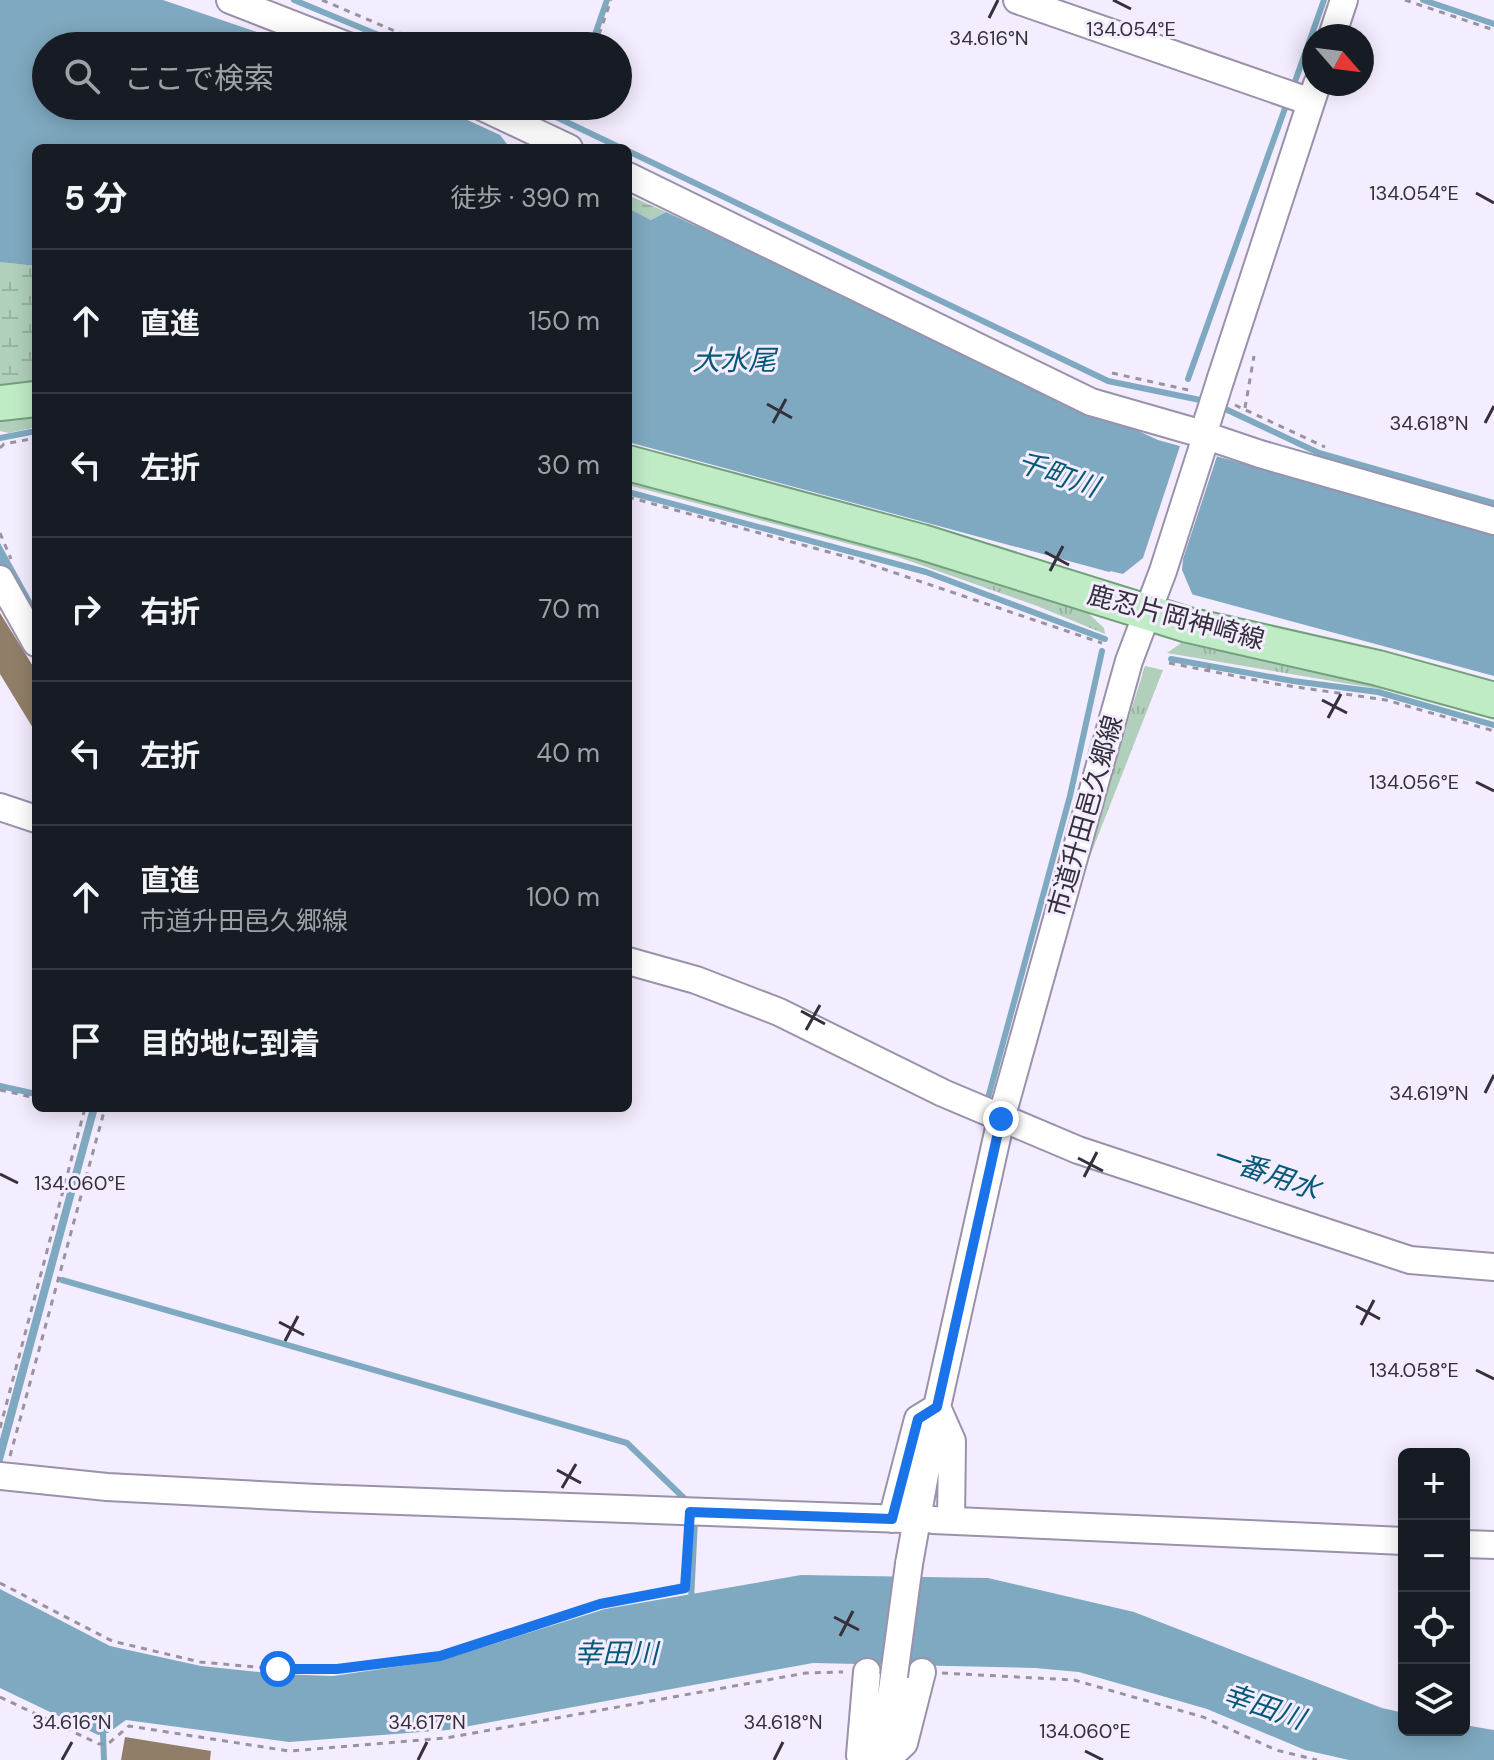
<!DOCTYPE html>
<html lang="ja">
<head>
<meta charset="utf-8">
<style>
  body { margin:0; font-family:"DM Sans","Noto Sans JP",sans-serif; background:#20242c; color:#f1f3f6 }
  .controls { position:absolute; right:24px; bottom:24px; display:grid; overflow:hidden; border-radius:12px; box-shadow:0 4px 20px #0003 }
  .controls button { width:72px; height:72px; display:grid; place-items:center; padding:0; border:0; border-bottom:2px solid #363941; background:#171b24; color:#f1f3f6; font:40px sans-serif }
  .compass { position:absolute; left:1302px; top:24px; width:72px; height:72px; border-radius:50%; background:#171b24; box-shadow:0 4px 20px #0003; rotate:118deg }
  .stop { position:absolute; width:24px; height:24px; margin:-18px; border:6px solid #1a73e8; border-radius:50%; background:#fff }
  .stop.end { background:#1a73e8; border-color:#fff; box-shadow:0 2px 8px #0008 }
  .list { margin:0; padding:0; list-style:none }
  h2 { display:flex; justify-content:space-between; align-items:center; height:104px; margin:0; padding:0 32px; font-size:34px }
  h2 small { font-size:26px; font-weight:400; color:#9ea1a6 }
  .list li { display:grid; grid-template-columns:52px 1fr auto; gap:24px; align-items:center; box-sizing:border-box; height:144px; padding:0 32px; border-top:2px solid #363941 }
  .list b { display:block; font-size:30px; white-space:nowrap }
  .list p { margin:0; font-size:26px; white-space:nowrap; color:#9ea1a6 }
  .list em { font-size:26px; font-style:normal; color:#9ea1a6 }
  .icon { flex:none; width:44px; height:44px; fill:none; stroke:currentColor; stroke-width:2; stroke-linecap:round; stroke-linejoin:round }
  .map { position:relative; flex:none; width:1494px; height:1760px; overflow:hidden }
  .search { position:absolute; background:#171b24; box-shadow:0 4px 20px #0003; left:32px; top:32px; width:600px; height:88px; display:flex; align-items:center; gap:20px; box-sizing:border-box; padding:0 28px; border-radius:44px; color:#9ea1a6; font-size:30px }
  .panel { position:absolute; background:#171b24; box-shadow:0 4px 20px #0003; left:32px; top:144px; width:600px; height:968px; border-radius:12px }
  .map>svg:first-child { display:block }
</style>
</head>
<body>
<div class="map">
<svg width="1494" height="1760" viewBox="0 0 1494 1760">
  <defs>
    <pattern id="grass-tufts" width="24" height="20" patternUnits="userSpaceOnUse" patternTransform="scale(2)"><rect width="24" height="20" fill="#b0d0bb"/><path d="M3 7l-1-3M5 7V3M7 7l1-3M15 17l-1-3M17 17v-4M19 17l1-3" fill="none" stroke="#98b3a2"/></pattern>
    <pattern id="wetland-marsh" width="20" height="14" patternUnits="userSpaceOnUse" patternTransform="scale(2)"><rect width="20" height="14" fill="#b0d0bb"/><path d="M1 5h8M5 5V1M11 12h8M15 12V8" fill="none" stroke="#98b3a2"/></pattern>
  </defs>
  <rect width="100%" height="100%" fill="#f4edff"/>
  <!-- grass -->
  <path fill="url(#grass-tufts)" d="M36 410V427L9 433 0 431V413Z
    M628 474 899 547 1087 612 1104 628 1105 634 1037 606 898 557 628 485Z
    M1181 643 1494 711V720L1385 690 1167 653Z
    M1145 666 1163 670 1083 874 1080 873Z"/>
  <!-- wetland -->
  <path fill="url(#wetland-marsh)" d="M628 195 666 212 651 220 628 208Z
    M0 262 36 266V386L0 390Z"/>
  <!-- water -->
  <path fill="#7fa9c0" d="M0 0H163L298 46H46V106H437L500 135 510 148H36V266L0 262Z
    M628 208 651 220 666 212 1158 440 1494 533V676L628 442Z
    M0 543 36 608V631L0 567Z
    M90 1108H98L0 1471V1439Z
    M801 1575 988 1578 1134 1612 1382 1708 1404 1713V1730H1464V1725L1494 1730V1760H1349L1305 1750 1207 1709 1079 1672 1035 1668 813 1663 448 1730 289 1742 126 1720 108 1733 98 1735 0 1688V1589L110 1646 201 1666 277 1674 333 1676 442 1660 605 1609Z"/>
  <!-- pier -->
  <path fill="#f4edff" d="M1181 443 1218 453 1183 559 1182 570 1194 598 1109 575 1110 571 1123 574 1143 558Z"/>
  <g fill="none" stroke-linecap="round" stroke-linejoin="round">
    <!-- stream -->
    <path stroke="#7fa9c0" stroke-width="6" d="M294 0 405 46
      M1423 0 1494 24
      M591 46 607 0
      M1292 90 1324 0
      M533 106 621 148
      M566 122 571 106
      M628 151 1108 381 1205 401
      M1188 379 1288 100
      M1219 406 1319 453 1494 503
      M0 438 36 431
      M628 492 926 572 1105 639
      M1171 659 1293 681 1378 692 1494 725
      M0 1086 36 1094
      M988 1098 1070 796 1102 651
      M62 1280 627 1443 688 1502
      M691 1601 695 1520
      M103 1734 104 1760"/>
  </g>
  <!-- building -->
  <path fill="#917e68" d="M0 613 36 671V733L0 674Z
    M125 1737 211 1751 210 1760H121Z"/>
  <g fill="none" stroke-linecap="round" stroke-linejoin="round">
    <!-- minor casing -->
    <g stroke="#9a91ab" stroke-width="30">
      <path id="minor" d="M230 0 348 46
        M1017 0 1311 102
        M1332 36 1344 0
        M480 106 569 148
        M628 176 1091 402 1192 431 1260 454 1494 521
        M1221 378 1317 84
        M0 579 36 643
        M0 807 36 819
        M628 961 696 980 779 1012 943 1093 1078 1150 1410 1260 1494 1267
        M937 1407 952 1441 951 1520
        M0 1476 107 1487 317 1498 904 1519
        M892 1519 918 1419 931 1411
        M933 1520 1404 1541
        M1464 1544 1494 1545
        M909 1564 937 1407 1001 1119 1129 661 1163 571 1203 446V434L1208 419
        M867 1672 860 1755 870 1760
        M882 1760 894 1676
        M886 1760 904 1743 922 1672"/>
    </g>
    <!-- major casing -->
    <g stroke="#73a07c" stroke-width="38">
      <path id="major" d="M0 403 36 399
        M628 463 922 542 1188 625 1378 668 1494 700"/>
    </g>
    <!-- path -->
    <path stroke="#9892a1" stroke-width="3" stroke-dasharray="6 6" stroke-linecap="butt" d="M322 0 430 46
      M1405 0 1494 30
      M595 46 611 0
      M553 106 571 115 574 106
      M1112 373 1193 391
      M1235 405 1325 447
      M1245 408 1254 356
      M0 448 4 444 36 438
      M628 497 854 559 1102 643
      M0 533 11 559
      M1169 663 1276 684 1386 700 1494 731
      M1208 671 1210 661
      M0 1090 36 1098
      M0 1428 85 1108
      M10 1456 105 1108
      M0 1583 112 1641 200 1662 278 1669H337L440 1656 600 1604 685 1588 689 1533
      M942 1673 1074 1680 1203 1717 1276 1750 1317 1760
      M0 1697 99 1744 109 1743 129 1726 289 1751 446 1738 806 1673 843 1672"/>
    <!-- minor -->
    <use href="#minor" stroke="#fff" stroke-width="26"/>
    <!-- major -->
    <use href="#major" stroke="#bfebc5" stroke-width="34"/>
    <!-- minor-bridge casing -->
    <g stroke="#9a91ab" stroke-width="30" stroke-linecap="butt">
      <path id="minor-bridge" d="M1208 419 1221 378
        M894 1676 909 1564"/>
    </g>
    <!-- minor-bridge -->
    <use href="#minor-bridge" stroke="#fff" stroke-width="26"/>
  </g>
  <g fill="none" stroke-linecap="round" stroke-linejoin="round">
    <!-- route -->
    <path stroke="#1a73e8" stroke-width="10" d="M278 1669H337L440 1656 600 1604 685 1588 690 1512 892 1519 918 1419 937 1407 1001 1119"/>
  </g>
  <!-- ticks -->
  <path fill="none" stroke="#35303b" stroke-width="3" d="M1113 0 1131 9M989 18 998 0M1476 193 1494 203M767 404 792 418M773 423 786 399M1485 423 1494 406M1045 552 1069 565M1050 571 1063 546M1322 700 1347 713M1328 718 1341 694M1476 782 1494 791M801 1011 825 1024M806 1030 820 1005M1485 1093 1494 1075M1078 1158 1103 1171M0 1174 18 1183M1084 1177 1097 1152M1356 1306 1380 1319M279 1322 304 1335M1361 1325 1374 1300M285 1341 298 1316M1476 1370 1494 1379M557 1470 581 1483M562 1488 576 1464M834 1617 859 1630M840 1636 853 1611M1085 1751 1103 1760M62 1760 72 1742M418 1760 427 1742M774 1760 783 1742"/>
  <g text-anchor="middle" stroke-width="6" stroke-linejoin="round" paint-order="stroke">
    <!-- street labels -->
    <g font-size="26" fill="#35303b" stroke="#f4edff">
      <text transform="translate(1176 617) rotate(15)" y="9">鹿忍片岡神崎線</text>
      <text transform="translate(1085 816) rotate(-74)" y="9">市道升田邑久郷線</text>
    </g>
    <!-- water labels -->
    <g font-size="28" font-style="italic" fill="#045878" stroke="#f4edff">
      <text x="734" y="370">大水尾</text>
      <text transform="translate(1058 474) rotate(19)" y="10">千町川</text>
      <text transform="translate(1266 1172) rotate(19)" y="10">一番用水</text>
      <text x="616" y="1663">幸田川</text>
      <text transform="translate(1264 1706) rotate(19)" y="10">幸田川</text>
    </g>
  </g>
  <g font-size="20" text-anchor="middle" fill="#35303b" stroke="#f4edff" stroke-width="6" stroke-linejoin="round" paint-order="stroke">
    <text x="1131" y="36">134.054°E</text>
    <text x="989" y="45">34.616°N</text>
    <text x="1414" y="200">134.054°E</text>
    <text x="1429" y="430">34.618°N</text>
    <text x="1414" y="789">134.056°E</text>
    <text x="1429" y="1100">34.619°N</text>
    <text x="80" y="1190">134.060°E</text>
    <text x="1414" y="1377">134.058°E</text>
    <text x="72" y="1729">34.616°N</text>
    <text x="427" y="1729">34.617°N</text>
    <text x="783" y="1729">34.618°N</text>
    <text x="1085" y="1738">134.060°E</text>
  </g>
</svg>
<div class="controls">
<button>+</button>
<button>−</button>
<button><svg class="icon" aria-label="locate" viewBox="0 0 24 24"><circle cx="12" cy="12" r="6"/><path d="M12 2v4M12 18v4M2 12h4M18 12h4"/></svg></button>
<button><svg class="icon" aria-label="layers" viewBox="0 0 24 24"><path d="M12 4l9 5-9 5-9-5zM3 14l9 5 9-5"/></svg></button>
</div>
<svg class="compass" viewBox="-18 -18 36 36"><path d="M0-13l5 13h-10z" fill="#e53935"/><path d="M0 13l5-13h-10z" fill="#9ea1a6"/></svg>
<div class="stop" style="left:278px;top:1669px"></div>
<div class="stop end" style="left:1001px;top:1119px"></div>
<div class="search"><svg class="icon" aria-label="search" viewBox="0 0 24 24"><circle cx="10" cy="10" r="6"/><path d="M15 15l6 6"/></svg>ここで検索</div>
<section class="panel">
<h2>5 分<small>徒歩 · 390 m</small></h2>
<ul class="list">
<li><svg class="icon" aria-label="ahead" viewBox="0 0 24 24"><path d="M12 20V5M6 11l6-6 6 6"/></svg><div><b>直進</b></div><em>150 m</em></li>
<li><svg class="icon" aria-label="left" viewBox="0 0 24 24"><path d="M17 20v-9H6M10 6l-5 5 5 5"/></svg><div><b>左折</b></div><em>30 m</em></li>
<li><svg class="icon" aria-label="right" viewBox="0 0 24 24"><path d="M7 20v-9h11M14 6l5 5-5 5"/></svg><div><b>右折</b></div><em>70 m</em></li>
<li><svg class="icon" aria-label="left" viewBox="0 0 24 24"><path d="M17 20v-9H6M10 6l-5 5 5 5"/></svg><div><b>左折</b></div><em>40 m</em></li>
<li><svg class="icon" aria-label="ahead" viewBox="0 0 24 24"><path d="M12 20V5M6 11l6-6 6 6"/></svg><div><b>直進</b><p>市道升田邑久郷線</p></div><em>100 m</em></li>
<li><svg class="icon" aria-label="arrive" viewBox="0 0 24 24"><path d="M6 21V4h12l-3 4 3 4H6"/></svg><div><b>目的地に到着</b></div></li>
</ul>
</section>
</div>
</body>
</html>
